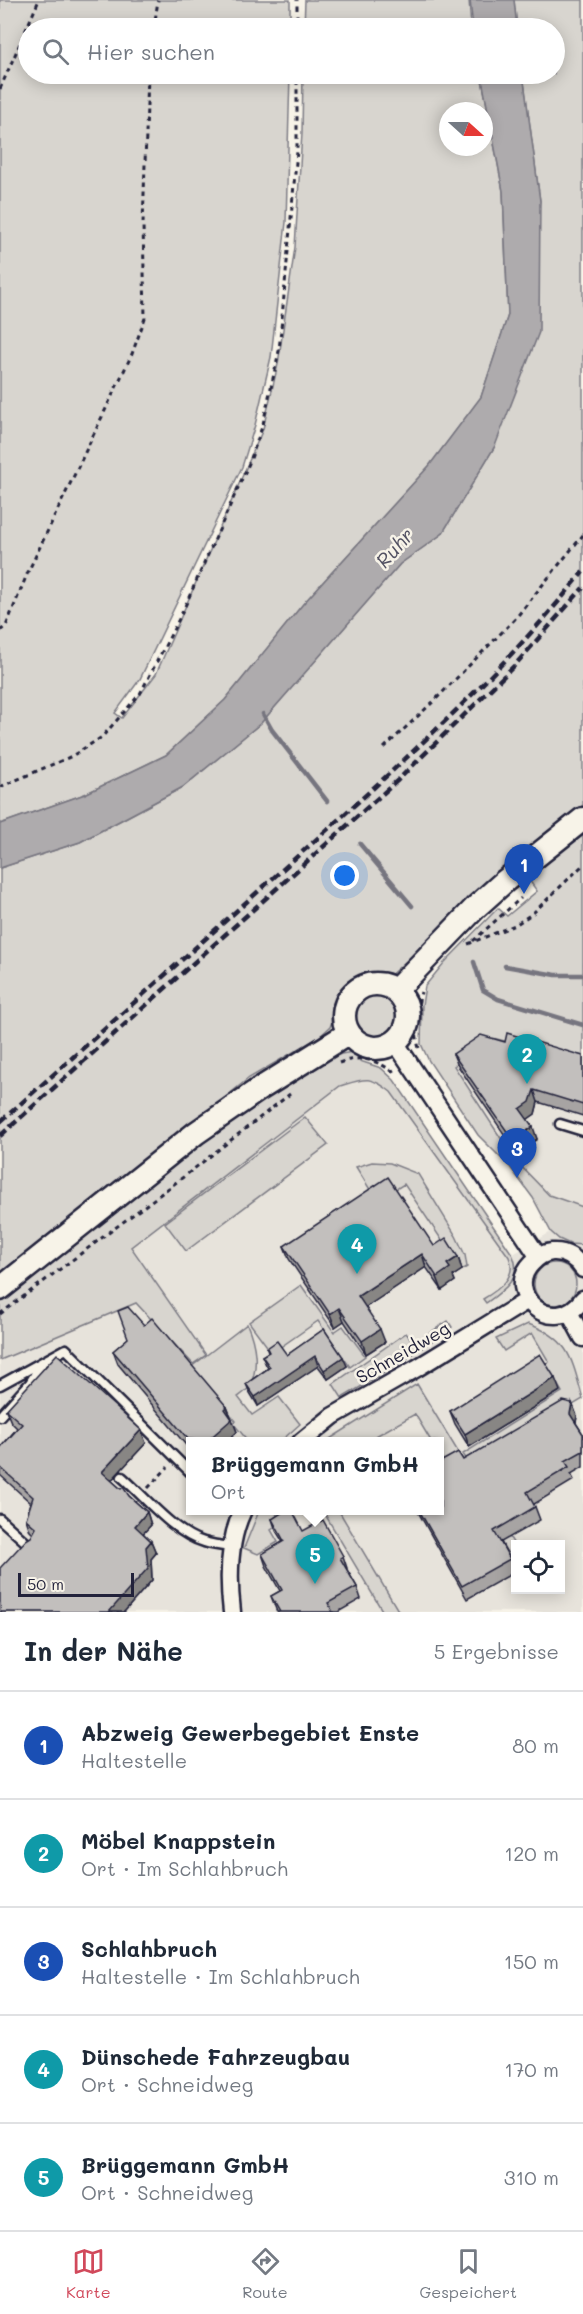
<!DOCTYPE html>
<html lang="de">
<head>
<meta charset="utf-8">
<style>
  body { margin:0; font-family:Mali,sans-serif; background:#f6f6f7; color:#1f2937 }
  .controls { position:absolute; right:18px; bottom:18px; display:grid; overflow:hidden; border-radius:0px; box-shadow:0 3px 15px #0003 }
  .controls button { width:54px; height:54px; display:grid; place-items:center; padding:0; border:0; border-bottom:2px solid #e0e1e3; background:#fff; color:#1f2937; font:30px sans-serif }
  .compass { position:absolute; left:439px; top:102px; width:54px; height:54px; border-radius:50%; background:#fff; box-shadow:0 3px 15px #0003; rotate:111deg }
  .scale { position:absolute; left:18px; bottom:15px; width:116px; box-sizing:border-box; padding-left:6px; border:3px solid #22223b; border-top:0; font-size:16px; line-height:21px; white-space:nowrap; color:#22223b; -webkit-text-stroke:4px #f7f3e8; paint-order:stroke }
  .you { position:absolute; left:345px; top:876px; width:21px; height:21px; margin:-15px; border:4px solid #fff; border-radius:50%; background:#1a73e8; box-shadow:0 0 0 9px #1a73e833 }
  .badge { display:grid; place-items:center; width:39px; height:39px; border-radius:50%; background:#d1495b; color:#fff; font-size:20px; font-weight:700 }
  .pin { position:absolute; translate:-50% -50px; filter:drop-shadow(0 2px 3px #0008) }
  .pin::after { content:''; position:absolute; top:32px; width:21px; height:18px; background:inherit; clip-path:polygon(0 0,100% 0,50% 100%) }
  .popup { position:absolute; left:186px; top:1437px; width:258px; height:78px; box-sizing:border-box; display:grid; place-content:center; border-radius:0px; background:#fff; filter:drop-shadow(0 2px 4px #0005); font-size:20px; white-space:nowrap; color:#747a83 }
  .popup b { font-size:22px; color:#1f2937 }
  .popup::after { content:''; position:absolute; left:50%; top:100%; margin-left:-12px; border:12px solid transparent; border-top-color:#fff }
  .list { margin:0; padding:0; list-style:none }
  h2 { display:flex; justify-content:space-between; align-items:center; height:78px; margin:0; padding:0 24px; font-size:26px }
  h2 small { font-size:20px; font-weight:400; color:#747a83 }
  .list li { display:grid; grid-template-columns:39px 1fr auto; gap:18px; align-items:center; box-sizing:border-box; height:108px; padding:0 24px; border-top:2px solid #e0e1e3 }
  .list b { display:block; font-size:22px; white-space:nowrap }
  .list p { margin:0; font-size:20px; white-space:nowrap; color:#747a83 }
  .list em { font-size:20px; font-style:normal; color:#747a83 }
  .icon { flex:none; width:33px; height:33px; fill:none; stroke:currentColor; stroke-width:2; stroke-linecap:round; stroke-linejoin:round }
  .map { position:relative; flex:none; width:583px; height:1612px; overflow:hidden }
  .search { position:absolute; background:#fff; box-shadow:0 3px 15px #0003; left:18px; right:18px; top:18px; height:66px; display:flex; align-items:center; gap:15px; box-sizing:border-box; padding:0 21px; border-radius:33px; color:#747a83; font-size:22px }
  .sheet { height:618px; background:#fff }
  nav { display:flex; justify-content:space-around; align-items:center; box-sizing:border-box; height:84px; border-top:2px solid #e0e1e3; background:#fff; font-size:16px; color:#747a83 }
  nav a { display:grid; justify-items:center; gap:3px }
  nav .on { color:#d1495b }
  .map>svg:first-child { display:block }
</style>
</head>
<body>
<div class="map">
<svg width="583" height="1612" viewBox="0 0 583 1612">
  <rect width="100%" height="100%" fill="#f7f3e8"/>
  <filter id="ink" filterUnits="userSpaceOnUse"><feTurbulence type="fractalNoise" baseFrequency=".0167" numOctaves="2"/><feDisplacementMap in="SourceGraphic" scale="12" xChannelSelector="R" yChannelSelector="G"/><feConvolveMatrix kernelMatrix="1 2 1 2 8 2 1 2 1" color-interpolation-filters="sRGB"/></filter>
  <g filter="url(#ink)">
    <!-- built -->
    <path fill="#e7e3db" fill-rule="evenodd" d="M583 887V1207L549 1195 515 1160 454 1065Z
      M363 1078 376 1080 391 1092 508 1257 551 1232 559 1239 570 1244 583 1245V1612H0V1360L136 1303 193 1364 206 1354 130 1248 341 1086ZM190 1442H440V1510H190ZM516 1544H560V1590H516Z"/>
    <!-- green -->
    <path fill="#d8d5cf" stroke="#7d7c85" stroke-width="1.5" fill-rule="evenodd" d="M0 0H290V28H28V74H290L286 222 271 357 255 425 242 467 140 679 115 713 122 718 156 674 263 429 278 364 295 247 302 133 303 74H481L503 191 508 315 481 397 429 466 303 604 225 700 166 755 85 794 0 824ZM448 111H484V147H448Z
      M305 0H469L471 28H304Z
      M514 0H583V805L508 865 441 930 387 978H363L351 981 342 996 330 1027 319 1037 249 1078 0 1279V868L80 842 183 787 261 723 400 564 442 534 495 446 540 201 523 74H554V28H517Z
      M583 828V1062L493 1038 469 1046 473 1052 454 1066 515 1160 549 1195 583 1207V1245L570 1244 559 1239 551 1232 533 1198 510 1167 478 1135 429 1061 421 1044 422 1005 425 986 444 963 498 908 507 916 537 891 529 880 559 848Z
      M378 993C391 998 395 1004 399 1016L393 1032 374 1041 364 1036 352 1020C355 1003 361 995 378 993Z
      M353 1052 361 1053 360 1061 381 1068 394 1080 512 1254C524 1277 503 1291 486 1303L483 1299C498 1290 518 1277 509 1257L391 1092C370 1075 365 1078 340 1086L131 1247 206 1355 193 1364 136 1303 0 1360V1300L177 1157 314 1066 341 1054Z
      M305 1117 328 1145 186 1251 165 1223Z
      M372 1162 390 1163 418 1174 456 1236 465 1255 467 1267 462 1270 404 1184 377 1201 356 1167Z
      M534 1284a21 21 0 1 1 42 0a21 21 0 1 1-42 0Z
      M301 1285 334 1332 343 1326 365 1356 350 1367 318 1321 272 1353 249 1322Z
      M448 1321 452 1327 394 1367 342 1398 333 1384 406 1333 414 1343Z
      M247 1324C255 1343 260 1368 249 1387 247 1391 242 1394 238 1397L252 1415 279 1397 300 1424 281 1441H248L233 1423 236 1421 191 1367Z
      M528 1324C570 1338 572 1360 583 1399L471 1466 463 1454 562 1392 546 1365 549 1362 532 1333 504 1351 496 1339Z
      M417 1384 515 1546V1562L513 1563 458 1466 448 1470 440 1455V1442L431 1441 415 1414 367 1441 325 1442Z
      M259 1511H275L281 1523 271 1530 278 1542 258 1554 244 1548Z
      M323 1511H339L399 1612H383Z"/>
    <!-- water -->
    <path fill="#aeabad" stroke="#76747f" stroke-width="1.5" d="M470 0H514L517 28H473Z
      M481 74H523L540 201 539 332 495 446 442 534 400 564 261 723 183 787 80 842 0 868V824L85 794 166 755 225 700 303 604 429 466 481 397 508 315 503 191Z"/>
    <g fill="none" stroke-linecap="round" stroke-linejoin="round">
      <!-- stream -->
      <path stroke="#76747f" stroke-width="4.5" d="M263 714 272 730 327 801
        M360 844 412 906
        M474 962 483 990 498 999 583 1025
        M505 966 556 975H583"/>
      <!-- lane casing -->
      <g stroke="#22223b" stroke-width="13">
        <path id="lane" d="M560 1124 583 1131
          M0 1385 66 1349 190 1472
          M0 1416 30 1383 42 1363
          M122 1477C145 1497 175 1534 204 1542 213 1545 223 1546 232 1547
          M0 1519 30 1546"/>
      </g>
      <!-- street casing -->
      <g stroke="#22223b" stroke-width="21">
        <path id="street" d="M395 1042 538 1256
          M583 1269C576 1258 566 1251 552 1252 543 1253 538 1257 532 1263 502 1293 553 1340 583 1299
          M569 1312 583 1338
          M301 1442 333 1416 417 1368 528 1300
          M232 1612C228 1579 228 1541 243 1510"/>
      </g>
      <!-- secondary casing -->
      <g stroke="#22223b" stroke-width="27">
        <path id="secondary" d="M344 1016a32 32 0 1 1 64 0a32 32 0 1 1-64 0Z
          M396 990 476 907 505 881 583 819
          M0 1289 196 1133 258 1090 349 1033"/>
      </g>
      <!-- path -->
      <path stroke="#22223b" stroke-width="3" stroke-dasharray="4.5 4.5" stroke-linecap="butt" d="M154 28 158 0
        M297 28V0
        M0 89 39 0
        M0 631 6 626 28 572 132 354 145 318 143 224 148 74
        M384 748 435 700 515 619 583 535
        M0 787 72 756 102 737 140 694 181 615 250 461 263 424 279 351 297 151V74
        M473 941 521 898
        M468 944 515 925 533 913 583 865
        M419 1048C414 1033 417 1007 421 992
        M339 1063C360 1055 374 1059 392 1071L396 1069
        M0 1314 186 1175 290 1094
        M148 1488 168 1467"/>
      <!-- lane -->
      <use href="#lane" stroke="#f7f3e8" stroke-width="8"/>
      <!-- street -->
      <use href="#street" stroke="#f7f3e8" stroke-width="16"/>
      <!-- secondary -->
      <use href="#secondary" stroke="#f7f3e8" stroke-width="22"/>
      <!-- rail -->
      <path stroke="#22223b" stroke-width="4.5" stroke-dasharray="9 4.5" stroke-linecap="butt" d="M0 1122C97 1036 194 949 291 862 393 771 497 679 583 572
        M0 1136 398 780 515 665 583 588"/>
    </g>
    <!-- wall -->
    <path fill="#a7a4a3" stroke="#22223b" stroke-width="1.5" d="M505 1042 583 1056V1116L538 1102 535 1114 527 1119 537 1139 517 1153 458 1066 453 1054Z
      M284 1246H434L458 1257 462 1270 453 1276 455 1281 442 1290 426 1267 365 1307 385 1342 366 1354 344 1321 335 1327 289 1259Z
      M144 1325 227 1407 237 1432 226 1442H190V1450L118 1364 113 1351Z
      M324 1329 347 1366 328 1379 318 1366 258 1406 250 1393 246 1384 268 1368 266 1365 262 1356 268 1352 267 1348 287 1355Z
      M560 1391 469 1447 455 1424 450 1411Z
      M572 1403 577 1416 576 1423 583 1434V1467L571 1474 574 1480 534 1504 540 1520 501 1542 510 1559 515 1572 467 1599 417 1510H440L463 1460Z
      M6 1410 146 1443 111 1480 147 1512 151 1525 143 1533 151 1541 156 1553 151 1559 152 1580 124 1612H0L33 1534 30 1531 26 1519 31 1503 0 1475V1448L17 1428 11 1422Z
      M272 1519 303 1531 343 1556 347 1568H346L357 1587 361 1599 338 1612H277L271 1596 280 1591 266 1566 262 1554 283 1542 276 1531Z"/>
    <!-- shaded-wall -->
    <path fill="#888684" stroke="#22223b" stroke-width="1.5" d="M534 1090 538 1102 535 1114 525 1121 520 1109Z
      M533 1127 537 1139 517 1153 513 1140Z
      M422 1254 426 1267 363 1309 358 1296Z
      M458 1257 462 1270 453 1276 455 1281 442 1290 437 1277 447 1264Z
      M339 1308 344 1321 335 1327 330 1314Z
      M380 1329 385 1342 366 1354 362 1341Z
      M315 1356 318 1366 258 1406 255 1397Z
      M343 1357 347 1366 328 1379 324 1370Z
      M555 1378 560 1391 469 1447 465 1434Z
      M572 1403 577 1416 575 1427 570 1414Z
      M227 1407 237 1432 226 1442H207L225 1409Z
      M141 1430 146 1443 107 1485 102 1472Z
      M147 1512 151 1525 139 1538 135 1526Z
      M151 1541 156 1553 151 1559 152 1580 124 1612H109L146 1547Z"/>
    <!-- building -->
    <path fill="#c2bfbd" stroke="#22223b" stroke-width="1.5" d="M507 1033 583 1056V1105L534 1090 530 1102 520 1109 533 1127 513 1140 453 1054 481 1035 505 1042Z
      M388 1177 434 1246 446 1238 458 1257 447 1264 450 1268 437 1277 422 1254 358 1296 380 1329 362 1341 339 1308 330 1314 284 1246Z
      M128 1307 144 1325 152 1318 227 1407 225 1409 232 1419 207 1441 188 1439 113 1351 128 1338 118 1311Z
      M324 1329 343 1357 324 1370 315 1356 255 1397 246 1384 270 1367 262 1356 269 1352 267 1348 277 1341 287 1355Z
      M57 1354 141 1430 102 1472 121 1489 123 1487 129 1496 147 1512 135 1526 151 1541 146 1547 148 1568 109 1612H0V1568L26 1540 31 1537 36 1528 26 1519 33 1497 0 1467V1448L22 1424 6 1410Z
      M540 1354 555 1378 465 1434 450 1411Z
      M563 1401 572 1403 570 1414 583 1434V1451L565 1461 569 1467 527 1492 535 1507 494 1531 510 1559 462 1586 419 1510H440V1462L458 1452 463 1460Z
      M286 1510H292L303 1531 323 1520 343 1556 340 1558 357 1587 328 1603 333 1612H280L271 1596 282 1590 262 1554 284 1541 272 1519Z"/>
  </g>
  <g text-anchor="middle" stroke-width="5" stroke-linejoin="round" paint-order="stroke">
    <!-- street labels -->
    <g font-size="18" fill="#22223b" stroke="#f7f3e8">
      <text transform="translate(403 1353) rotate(-30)" y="6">Schneidweg</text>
    </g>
    <!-- water labels -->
    <g font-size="20" font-style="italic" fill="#535263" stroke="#f7f3e8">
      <text transform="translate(395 548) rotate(-48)" y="7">Ruhr</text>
    </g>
  </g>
</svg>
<div class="controls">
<button><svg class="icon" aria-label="locate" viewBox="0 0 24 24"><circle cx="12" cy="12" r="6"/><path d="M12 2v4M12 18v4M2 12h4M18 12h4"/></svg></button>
</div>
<svg class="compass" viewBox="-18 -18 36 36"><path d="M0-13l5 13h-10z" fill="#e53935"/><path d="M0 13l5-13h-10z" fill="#747a83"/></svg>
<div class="scale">50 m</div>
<div class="you"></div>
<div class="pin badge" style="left:524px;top:894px;background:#1a4fb4">1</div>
<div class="pin badge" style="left:527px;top:1084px;background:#0f9aa8">2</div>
<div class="pin badge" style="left:517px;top:1178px;background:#1a4fb4">3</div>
<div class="pin badge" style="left:357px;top:1274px;background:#0f9aa8">4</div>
<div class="pin badge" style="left:315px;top:1584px;background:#0f9aa8">5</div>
<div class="popup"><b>Brüggemann GmbH</b>Ort</div>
<div class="search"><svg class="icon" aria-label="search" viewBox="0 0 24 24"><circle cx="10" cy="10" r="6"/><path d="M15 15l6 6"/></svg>Hier suchen</div>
</div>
<section class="sheet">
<h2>In der Nähe<small>5 Ergebnisse</small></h2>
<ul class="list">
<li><span class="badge" style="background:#1a4fb4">1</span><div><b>Abzweig Gewerbegebiet Enste</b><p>Haltestelle</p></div><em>80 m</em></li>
<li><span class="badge" style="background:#0f9aa8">2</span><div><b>Möbel Knappstein</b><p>Ort · Im Schlahbruch</p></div><em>120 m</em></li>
<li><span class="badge" style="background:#1a4fb4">3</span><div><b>Schlahbruch</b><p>Haltestelle · Im Schlahbruch</p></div><em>150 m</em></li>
<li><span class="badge" style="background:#0f9aa8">4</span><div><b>Dünschede Fahrzeugbau</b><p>Ort · Schneidweg</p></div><em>170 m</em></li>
<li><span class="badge" style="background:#0f9aa8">5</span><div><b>Brüggemann GmbH</b><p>Ort · Schneidweg</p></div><em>310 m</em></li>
</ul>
</section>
<nav>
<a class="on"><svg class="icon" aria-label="map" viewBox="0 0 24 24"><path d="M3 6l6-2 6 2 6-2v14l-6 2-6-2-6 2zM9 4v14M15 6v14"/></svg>Karte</a>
<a><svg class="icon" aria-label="directions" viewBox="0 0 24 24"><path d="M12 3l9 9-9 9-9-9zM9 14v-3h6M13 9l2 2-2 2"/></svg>Route</a>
<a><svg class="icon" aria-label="saved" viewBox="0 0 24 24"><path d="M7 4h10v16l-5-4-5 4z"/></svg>Gespeichert</a>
</nav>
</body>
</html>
